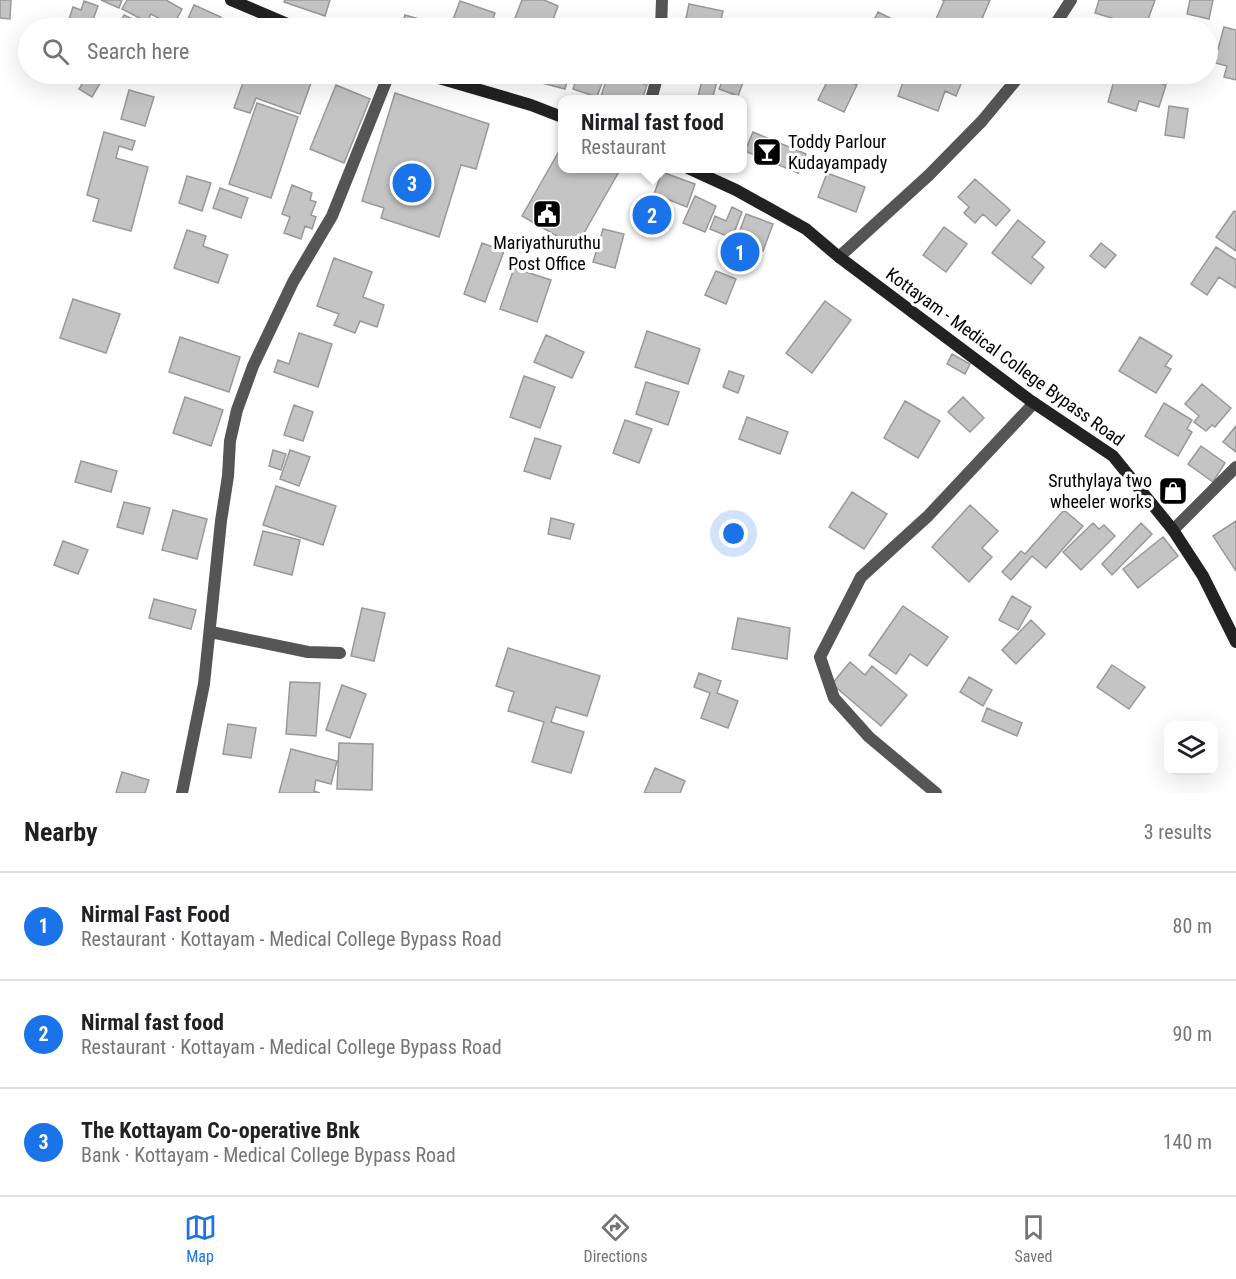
<!DOCTYPE html>
<html lang="en">
<head>
<meta charset="utf-8">
<style>
  body { margin:0; font-family:"Roboto Condensed",sans-serif; background:#f2f2f2; color:#202124 }
  .controls { position:absolute; right:18px; bottom:18px; display:grid; overflow:hidden; border-radius:12px; box-shadow:0 6px 24px #0002 }
  .controls button { width:54px; height:54px; display:grid; place-items:center; padding:0; border:0; border-bottom:2px solid #e0e0e0; background:#fff; color:#202124; font:30px sans-serif }
  .you { position:absolute; left:734px; top:534px; width:21px; height:21px; margin:-15px; border:4px solid #fff; border-radius:50%; background:#1a73e8; box-shadow:0 0 0 9px #1a73e833 }
  .badge { display:grid; place-items:center; width:39px; height:39px; border-radius:50%; background:#1a73e8; color:#fff; font-size:20px; font-weight:700 }
  .pin { position:absolute; translate:-50% -50%; border:3px solid #fff; box-shadow:0 2px 6px #0006 }
  .popup { position:absolute; left:558px; top:95px; width:189px; height:78px; box-sizing:border-box; display:grid; place-content:center; border-radius:12px; background:#fff; filter:drop-shadow(0 2px 4px #0005); font-size:20px; white-space:nowrap; color:#757577 }
  .popup b { font-size:22px; color:#202124 }
  .popup::after { content:''; position:absolute; left:50%; top:100%; margin-left:-12px; border:12px solid transparent; border-top-color:#fff }
  .list { margin:0; padding:0; list-style:none }
  h2 { display:flex; justify-content:space-between; align-items:center; height:78px; margin:0; padding:0 24px; font-size:26px }
  h2 small { font-size:20px; font-weight:400; color:#757577 }
  .list li { display:grid; grid-template-columns:39px 1fr auto; gap:18px; align-items:center; box-sizing:border-box; height:108px; padding:0 24px; border-top:2px solid #e0e0e0 }
  .list b { display:block; font-size:22px; white-space:nowrap }
  .list p { margin:0; font-size:20px; white-space:nowrap; color:#757577 }
  .list em { font-size:20px; font-style:normal; color:#757577 }
  .icon { flex:none; width:33px; height:33px; fill:none; stroke:currentColor; stroke-width:2; stroke-linecap:round; stroke-linejoin:round }
  .map { position:relative; flex:none; width:1236px; height:793px; overflow:hidden }
  .search { position:absolute; background:#fff; box-shadow:0 6px 24px #0002; left:18px; right:18px; top:18px; height:66px; display:flex; align-items:center; gap:15px; box-sizing:border-box; padding:0 21px; border-radius:33px; color:#757577; font-size:22px }
  .sheet { height:402px; background:#fff }
  nav { display:flex; justify-content:space-around; align-items:center; box-sizing:border-box; height:84px; border-top:2px solid #e0e0e0; background:#fff; font-size:16px; color:#757577 }
  nav a { display:grid; justify-items:center; gap:3px }
  nav .on { color:#1a73e8 }
  .map>svg:first-child { display:block }
</style>
</head>
<body>
<div class="map">
<svg width="1236" height="793" viewBox="0 0 1236 793">
  <rect width="100%" height="100%" fill="#fff"/>
  <!-- building -->
  <path fill="#c4c4c4" stroke="#999" stroke-width="1.5" d="M0 0H11L10 19 0 18Z
    M101 0H122L119 8Z
    M127 0H166L182 9 173 26 151 14 147 22 122 9Z
    M285 0H330L325 16 284 2Z
    M522 0H544L558 6 550 28H524L519 27 520 24 514 21Z
    M942 0H990L978 28H932L944 1Z
    M1099 0H1155L1145 28 1095 13Z
    M1190 0H1213L1209 19 1187 14Z
    M84 1 98 6 90 28H66L73 7 81 10Z
    M460 1 495 13 490 28H441L444 19 452 22Z
    M689 4 723 11 719 28H684Z
    M194 5 221 17 215 28H184Z
    M878 12 910 28H870Z
    M124 15 143 24 141 28H117Z
    M405 15 419 19 416 28H401Z
    M1224 27 1236 30V80L1224 77 1227 66 1208 61V46L1218 49Z
    M88 74H114L108 83 102 80 92 97 79 89Z
    M246 74H295L312 80 300 114 256 98 250 113 234 108Z
    M540 74H569L565 89 538 82Z
    M578 74 602 83 597 97 573 89Z
    M608 74H614L647 85 642 100H600Z
    M725 74H746L738 96 719 89Z
    M831 74 857 85 844 112 818 100Z
    M906 74H965L956 96 945 91 938 111 898 96Z
    M1116 74H1126L1166 85 1159 107 1139 101 1136 111 1108 102Z
    M703 77 717 81 712 100H697Z
    M336 85 370 99 344 163 310 149Z
    M129 90 154 97 145 126 121 119Z
    M395 93 489 124 476 169 461 165 439 237 381 218 384 208 362 201Z
    M257 103 298 117 271 198 229 184Z
    M1169 106 1188 109 1184 138 1165 135Z
    M104 132 135 141 132 150 119 146 116 158 148 167 131 231 93 221 99 199 87 195Z
    M753 132 806 154 798 173 745 151Z
    M562 146V168H621L576 247 522 216Z
    M662 172 695 184 687 207 654 194Z
    M827 173 865 187 856 212 818 197Z
    M187 176 211 183 202 211 179 203Z
    M975 179 1010 210 996 226 983 214 975 223 964 213 969 207 958 197Z
    M292 185 312 193 310 200 316 202 311 215 316 217 312 229 305 226 301 239 284 233 290 217 282 214Z
    M220 188 248 198 241 218 213 208Z
    M695 196 716 206 705 232 683 223Z
    M732 207 742 212 732 238 710 229 715 216 726 221Z
    M1234 211 1236 212V251L1216 237Z
    M746 214 773 224 763 251 736 241Z
    M1018 220 1045 242 1032 257 1044 267 1031 284 992 253Z
    M944 227 967 244 946 272 923 255Z
    M603 229 624 234 615 268 593 262Z
    M187 230 206 236 203 246 228 255 218 283 174 268Z
    M482 243 504 251 485 302 464 294Z
    M1101 243 1116 255 1105 268 1090 256Z
    M1216 247 1236 260V288L1219 277 1207 295 1191 284Z
    M334 258 372 272 363 297 384 305 377 327 360 321 355 333 334 325 339 314 317 306Z
    M514 268 551 280 537 322 500 309Z
    M716 271 736 279 726 304 705 295Z
    M73 299 120 314 106 353 60 338Z
    M825 301 851 320 812 373 786 353Z
    M647 331 700 349 688 384 635 367Z
    M299 333 332 344 318 387 274 372 278 360 289 364Z
    M546 335 584 352 572 378 534 362Z
    M180 337 240 357 229 392 169 372Z
    M1140 337 1172 356 1165 366 1171 369 1156 393 1119 371Z
    M952 354 970 364 965 374 947 364Z
    M729 371 744 376 738 393 723 387Z
    M524 376 555 387 540 428 510 417Z
    M646 382 679 392 668 425 636 414Z
    M1202 384 1231 408 1215 427 1212 425 1206 431 1194 422 1199 416 1185 404Z
    M185 397 223 410 211 446 173 433Z
    M963 397 984 418 970 432 948 412Z
    M905 401 940 421 918 458 884 438Z
    M1164 403 1192 420 1187 429 1192 432 1178 456 1145 436Z
    M294 405 313 412 303 441 284 435Z
    M747 417 788 432 780 454 739 439Z
    M625 420 652 429 639 463 613 453Z
    M1236 426V452L1223 442Z
    M535 438 561 446 550 479 524 471Z
    M1201 446 1225 463 1213 482 1188 464Z
    M273 450 286 454 281 470 269 466Z
    M290 450 310 457 299 486 280 479Z
    M81 461 117 471 111 492 75 482Z
    M276 486 336 506 323 545 263 525Z
    M852 492 887 514 864 549 829 527Z
    M124 502 150 508 143 534 117 527Z
    M970 505 998 531 982 548 992 557 969 582 932 547Z
    M173 510 207 519 197 559 162 550Z
    M1064 510 1083 526 1046 568 1032 556 1011 580 1002 572 1021 551 1025 554Z
    M551 518 574 524 570 539 548 534Z
    M1236 521V571L1213 536Z
    M1093 523 1099 529 1104 525 1115 536 1081 570 1063 552Z
    M1141 523 1152 534 1112 575 1102 564Z
    M263 531 300 540 292 575 254 565Z
    M1163 537 1178 556 1138 588 1123 569Z
    M63 541 88 550 78 574 54 565Z
    M1012 596 1031 607 1018 630 999 620Z
    M154 599 196 610 191 629 149 618Z
    M903 606 948 637 927 666 910 654 896 674 869 655Z
    M362 608 385 613 374 661 351 656Z
    M738 618 790 628 787 659 732 649Z
    M1031 620 1045 634 1016 664 1002 650Z
    M508 648 600 676 587 716 556 707 551 722 584 732 571 773 532 762 544 722 508 711 514 692 496 686Z
    M850 662 865 675 872 666 907 695 881 726 832 684Z
    M1112 665 1145 687 1129 709 1097 687Z
    M699 673 721 681 717 693 738 701 728 728 701 718 710 693 694 687Z
    M969 677 992 690 983 706 960 692Z
    M290 682 320 683 316 736 286 734Z
    M342 685 366 694 350 738 326 730Z
    M987 708 1022 723 1017 736 982 721Z
    M228 724 256 728 251 758 223 754Z
    M339 743 373 744 372 790 337 789Z
    M291 749 337 761 331 784 316 780 314 791 320 793H279Z
    M655 768 685 781 680 793H644Z
    M122 772 149 780 145 793H116Z"/>
  <g fill="none" stroke-linecap="round" stroke-linejoin="round">
    <!-- street -->
    <path stroke="#555" stroke-width="12" d="M661 28 662 0
      M1053 28 1071 0
      M651 100 658 74
      M839 257 929 175 982 121 1021 74
      M1173 530 1236 467
      M211 632 308 652 340 653
      M182 793 204 684 221 521 228 476 230 441 237 410 253 366 293 282 332 216 389 74
      M936 793 869 737 834 698 820 657 861 577 928 516 1034 403"/>
    <!-- secondary -->
    <path stroke="#222" stroke-width="12" d="M231 0 297 28
      M425 74 531 105 562 117
      M688 168 736 190 806 229 839 257 1031 401 1113 456 1173 530 1203 576 1236 642"/>
  </g>
  <!-- icons -->
  <defs>
    <g id="bar-square" transform="scale(1.5)"><rect x="-9" y="-9" width="18" height="18" rx="4" fill="#000" stroke="#fff"/><path d="M-6-5H6L.8 .8V4.5H3.5V6h-7V4.5H-.8V.8Z" fill="#fff"/></g>
    <g id="civic-square" transform="scale(1.5)"><rect x="-9" y="-9" width="18" height="18" rx="4" fill="#000" stroke="#fff"/><path d="M-.6-6.5H3V-4.5H.6V-3L4-1V1h2V6H-6V1h2V-1L-.6-3ZM-1.2 2.5V6h2.4V2.5Z" fill="#fff"/></g>
    <g id="shop-square" transform="scale(1.5)"><rect x="-9" y="-9" width="18" height="18" rx="4" fill="#000" stroke="#fff"/><path d="M-5-2.5h2.3a2.7 3.5 0 0 1 5.4 0H5L5.5 6h-11ZM-1.5-2.5h3a1.5 2.3 0 0 0-3 0Z" fill="#fff"/></g>
  </defs>
  <g fill-rule="evenodd">
    <use href="#bar-square" x="767" y="152"/>
    <use href="#civic-square" x="547" y="214"/>
    <use href="#shop-square" x="1173" y="491"/>
  </g>
  <g text-anchor="middle" stroke-width="6" stroke-linejoin="round" paint-order="stroke">
    <!-- poi labels -->
    <g font-size="18" fill="#000" stroke="#fff" text-anchor="start">
      <text x="788" y="148">Toddy Parlour<tspan x="788" dy="21">Kudayampady</tspan></text>
      <text x="547" y="249" text-anchor="middle">Mariyathuruthu<tspan x="547" dy="21">Post Office</tspan></text>
      <text x="1152" y="487" text-anchor="end">Sruthylaya two<tspan x="1152" dy="21">wheeler works</tspan></text>
    </g>
    <!-- street labels -->
    <g font-size="18" fill="#000" stroke="#fff">
      <text transform="translate(1005 357) rotate(36)" y="6">Kottayam - Medical College Bypass Road</text>
    </g>
  </g>
</svg>
<div class="controls">
<button><svg class="icon" aria-label="layers" viewBox="0 0 24 24"><path d="M12 4l9 5-9 5-9-5zM3 14l9 5 9-5"/></svg></button>
</div>
<div class="you"></div>
<div class="pin badge" style="left:740px;top:252px">1</div>
<div class="pin badge" style="left:652px;top:215px">2</div>
<div class="popup"><b>Nirmal fast food</b>Restaurant</div>
<div class="pin badge" style="left:412px;top:183px">3</div>
<div class="search"><svg class="icon" aria-label="search" viewBox="0 0 24 24"><circle cx="10" cy="10" r="6"/><path d="M15 15l6 6"/></svg>Search here</div>
</div>
<section class="sheet">
<h2>Nearby<small>3 results</small></h2>
<ul class="list">
<li><span class="badge">1</span><div><b>Nirmal Fast Food</b><p>Restaurant · Kottayam - Medical College Bypass Road</p></div><em>80 m</em></li>
<li><span class="badge">2</span><div><b>Nirmal fast food</b><p>Restaurant · Kottayam - Medical College Bypass Road</p></div><em>90 m</em></li>
<li><span class="badge">3</span><div><b>The Kottayam Co-operative Bnk</b><p>Bank · Kottayam - Medical College Bypass Road</p></div><em>140 m</em></li>
</ul>
</section>
<nav>
<a class="on"><svg class="icon" aria-label="map" viewBox="0 0 24 24"><path d="M3 6l6-2 6 2 6-2v14l-6 2-6-2-6 2zM9 4v14M15 6v14"/></svg>Map</a>
<a><svg class="icon" aria-label="directions" viewBox="0 0 24 24"><path d="M12 3l9 9-9 9-9-9zM9 14v-3h6M13 9l2 2-2 2"/></svg>Directions</a>
<a><svg class="icon" aria-label="saved" viewBox="0 0 24 24"><path d="M7 4h10v16l-5-4-5 4z"/></svg>Saved</a>
</nav>
</body>
</html>
